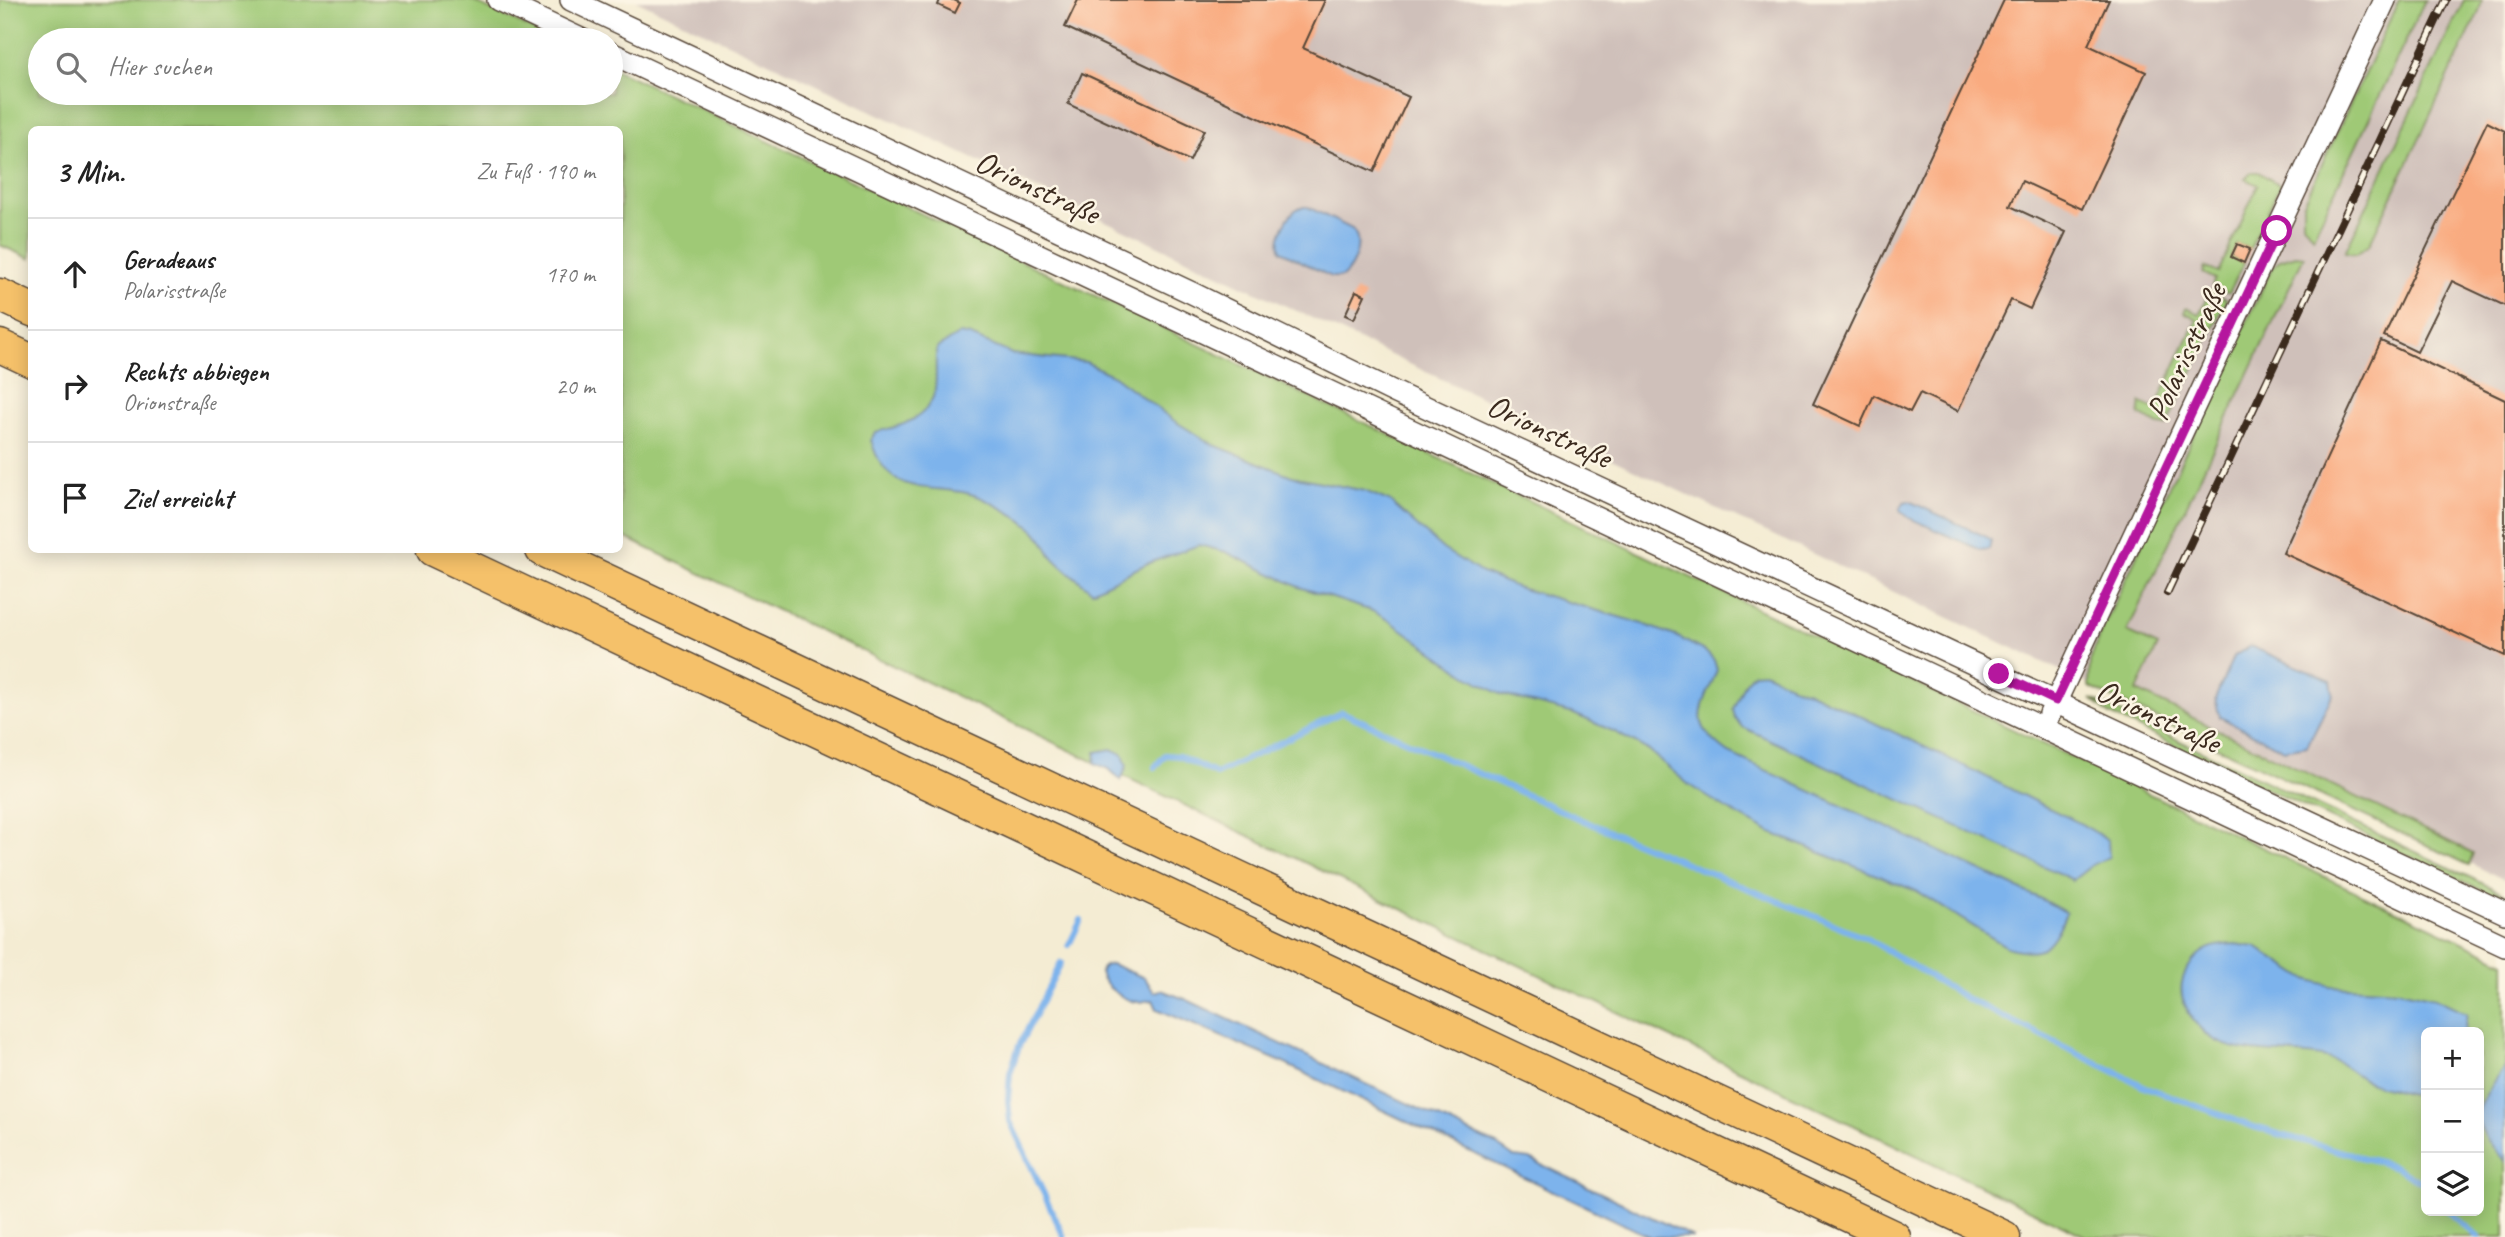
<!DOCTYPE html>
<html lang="de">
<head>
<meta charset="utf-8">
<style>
  body { margin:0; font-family:Caveat,sans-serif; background:#f2f2f2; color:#222 }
  .controls { position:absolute; right:21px; bottom:21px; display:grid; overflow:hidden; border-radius:10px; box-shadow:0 4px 18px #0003 }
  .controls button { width:63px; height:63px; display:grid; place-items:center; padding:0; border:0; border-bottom:2px solid #e0e0e0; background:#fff; color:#222; font:35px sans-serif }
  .stop { position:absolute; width:21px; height:21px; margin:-16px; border:5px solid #b5179e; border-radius:50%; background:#fff }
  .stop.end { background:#b5179e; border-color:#fff; box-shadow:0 2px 7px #0008 }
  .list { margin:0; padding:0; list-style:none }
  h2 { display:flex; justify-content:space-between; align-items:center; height:91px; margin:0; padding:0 28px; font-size:30px }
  h2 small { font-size:23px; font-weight:400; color:#767676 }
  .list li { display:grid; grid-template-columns:46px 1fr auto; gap:21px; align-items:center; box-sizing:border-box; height:112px; padding:0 28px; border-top:2px solid #e0e0e0 }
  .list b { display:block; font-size:26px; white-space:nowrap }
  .list p { margin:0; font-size:23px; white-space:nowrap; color:#767676 }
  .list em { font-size:23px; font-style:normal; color:#767676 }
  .icon { flex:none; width:38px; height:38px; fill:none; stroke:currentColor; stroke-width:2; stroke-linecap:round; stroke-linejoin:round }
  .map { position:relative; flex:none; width:2505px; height:1237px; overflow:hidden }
  .search { position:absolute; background:#fff; box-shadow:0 4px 18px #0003; left:28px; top:28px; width:595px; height:77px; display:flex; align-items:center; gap:18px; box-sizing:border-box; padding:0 24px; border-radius:38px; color:#767676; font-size:26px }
  .panel { position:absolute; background:#fff; box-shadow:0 4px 18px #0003; left:28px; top:126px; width:595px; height:427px; border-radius:10px }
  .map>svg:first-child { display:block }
</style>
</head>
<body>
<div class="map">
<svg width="2505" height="1237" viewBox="0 0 2505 1237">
  <rect width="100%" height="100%" fill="#fcf5e5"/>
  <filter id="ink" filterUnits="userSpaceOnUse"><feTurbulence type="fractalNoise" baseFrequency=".0143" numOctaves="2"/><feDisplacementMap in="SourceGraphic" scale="14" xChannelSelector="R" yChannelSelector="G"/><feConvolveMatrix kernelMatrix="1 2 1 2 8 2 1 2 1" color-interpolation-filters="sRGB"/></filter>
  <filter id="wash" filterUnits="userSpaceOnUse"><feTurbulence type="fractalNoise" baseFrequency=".00686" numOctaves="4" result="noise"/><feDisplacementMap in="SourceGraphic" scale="28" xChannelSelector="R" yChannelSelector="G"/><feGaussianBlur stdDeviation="1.57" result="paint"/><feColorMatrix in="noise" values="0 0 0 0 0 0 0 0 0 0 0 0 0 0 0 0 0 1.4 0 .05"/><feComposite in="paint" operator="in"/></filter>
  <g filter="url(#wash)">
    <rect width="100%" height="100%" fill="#f4ecd3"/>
    <!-- industrial -->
    <path fill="#cfc0ba" d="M636 0H2505V880L2461 859Z"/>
    <!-- green -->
    <path fill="#9fc976" stroke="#6d7a4a" stroke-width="2" fill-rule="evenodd" d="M0 0H470L555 40H40V93H611V67L2505 962V1237H2087L620 535V130H32L31 259 0 245ZM2426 1032H2479V1211H2426Z
      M2399 0H2425L2313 237 2303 223V205Z
      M2464 0H2482L2479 12 2369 245 2356 254 2345 252Z
      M2252 172H2258L2280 185 2250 249 2237 244 2231 257 2244 263 2229 293 2212 286 2215 279 2203 273 2205 267 2218 273 2258 185 2245 179Z
      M2296 255 2304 256 2127 632 2158 646 2137 691 2473 853 2469 865 2089 687 2090 662 2099 636 2272 268 2280 260Z
      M2210 291 2227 299 2166 426 2159 425 2139 415 2141 403 2155 409 2197 319 2184 312 2186 308 2199 314Z
      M2091 699 2505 894V901L2110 715Z"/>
    <!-- water -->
    <path fill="#7db3ec" stroke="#5c6e85" stroke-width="2" d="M1301 207H1308L1352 229C1364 242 1354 267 1342 277H1331L1281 251C1275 238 1288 212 1301 207Z
      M960 334 971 336 1012 354 1086 362 1114 376 1176 422 1214 445 1292 476 1365 491 1389 501 1443 549 1482 573 1516 587 1643 624 1678 637 1706 652 1714 660 1717 670C1701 712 1687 723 1729 753L2043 900 2066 913C2052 946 2044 958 2007 947L1916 891 1769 832 1725 808 1689 785 1648 750 1615 732 1574 714 1502 695 1466 675 1390 621 1372 611 1299 587 1226 552 1199 545 1146 564 1092 591C1079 580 1062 568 1051 555 1047 549 1045 542 1040 536 1026 521 1005 509 986 500 940 477 890 508 871 440L875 432C899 427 926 420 934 394 938 379 934 363 937 348Z
      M1909 501 1987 537 1991 540 1989 549 1981 550 1909 518 1900 510 1904 502Z
      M2250 646 2331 681 2333 694 2307 746 2284 750 2220 717 2215 699 2233 657Z
      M1764 672C1779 678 1789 687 1806 690 1880 726 1955 760 2028 798 2057 813 2081 821 2108 841L2109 857 2092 865 2073 880 1742 727 1735 718 1733 709 1745 682 1753 673Z
      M1111 749 1123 754 1127 766 1121 780 1109 769 1095 763 1096 752Z
      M2235 944 2256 947 2304 978 2331 986 2399 990 2435 998 2467 1013 2464 1032H2426V1092L2418 1096C2401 1091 2382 1088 2367 1081 2354 1075 2344 1063 2330 1059 2277 1045 2212 1068 2185 1005 2179 991 2181 977 2190 965 2202 947 2215 945 2235 944Z
      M1111 964 1145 978 1154 992 1161 990 1185 999 1497 1145 1514 1157 1530 1159 1693 1237H1650L1279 1061 1157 1009 1153 1000C1149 1000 1145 1001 1141 1002 1127 1003 1103 987 1100 972L1104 966Z
      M2505 1066V1161C2465 1118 2475 1110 2505 1066Z"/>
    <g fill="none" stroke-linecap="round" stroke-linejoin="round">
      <!-- stream -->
      <path stroke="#7db3ec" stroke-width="6" d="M1155 767 1165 755 1179 756 1216 774 1342 712 1582 820 1865 937 1967 999 2146 1087 2254 1127 2396 1167 2426 1185
        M1069 945 1081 920
        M1061 963 1019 1046 1010 1073 1008 1099 1010 1121 1064 1237
        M2448 1211 2478 1237"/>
    </g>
    <g id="blocks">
      <!-- building -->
      <path fill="#f9ab80" d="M940 0H954L960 3 955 13 938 5Z
        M1078 0H1325L1303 48 1409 97 1374 172 1065 27Z
        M2004 0H2109L2088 45 2146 72 2082 209 2022 181 2010 206 2066 232 2030 309 2011 300 1958 411 1920 393 1910 412 1874 395 1860 426 1813 404Z
        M1082 73 1204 130 1190 161 1068 104Z
        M2487 122 2505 131V306L2452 281 2417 352 2384 336Z
        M2237 244 2250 249 2244 263 2231 257Z
        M1356 291 1365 295 1354 319 1345 315Z
        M2381 341 2505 400V656L2283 553Z"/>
    </g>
  </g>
  <g filter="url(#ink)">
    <use href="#blocks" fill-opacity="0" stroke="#574739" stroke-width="2"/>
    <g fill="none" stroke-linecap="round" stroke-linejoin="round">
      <!-- minor casing -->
      <g stroke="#574739" stroke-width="24">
        <path id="minor" d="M498 0 583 40
          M571 0 1192 293 1394 392 2505 913
          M611 53 2505 946
          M2050 714 2385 0"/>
      </g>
      <!-- highway casing -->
      <g stroke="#574739" stroke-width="35">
        <path id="highway" d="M0 295 32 310
          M0 346 32 361
          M433 550 1894 1237
          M542 550 2004 1237"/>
      </g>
      <!-- minor -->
      <use href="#minor" stroke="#fff" stroke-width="21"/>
      <!-- highway -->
      <use href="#highway" stroke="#f5c16b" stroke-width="32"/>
      <!-- rail casing -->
      <g stroke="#3b2a1e" stroke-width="8">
        <path id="rail" d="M2167 593 2446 0"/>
      </g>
      <!-- rail -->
      <use href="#rail" stroke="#fcf5e5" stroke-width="5" stroke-dasharray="16" stroke-linecap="butt"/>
    </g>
  </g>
  <g fill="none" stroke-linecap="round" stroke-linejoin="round" filter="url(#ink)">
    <!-- route -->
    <path stroke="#b5179e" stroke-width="9" d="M1999 674 2056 701 2277 231"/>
  </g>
  <g text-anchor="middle" stroke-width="5" stroke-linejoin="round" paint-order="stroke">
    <!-- street labels -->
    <g font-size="33" fill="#3b2a1e" stroke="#fcf5e5">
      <text transform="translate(1038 186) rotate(25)" y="12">Orionstraße</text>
      <text transform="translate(2185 351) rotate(-65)" y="12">Polarisstraße</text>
      <text transform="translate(1550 430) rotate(25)" y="12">Orionstraße</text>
      <text transform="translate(2159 715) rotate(25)" y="12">Orionstraße</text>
    </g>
  </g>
</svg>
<div class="controls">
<button>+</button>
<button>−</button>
<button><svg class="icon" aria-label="layers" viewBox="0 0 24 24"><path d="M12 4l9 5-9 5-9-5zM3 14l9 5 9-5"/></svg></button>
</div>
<div class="stop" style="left:2277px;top:231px"></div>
<div class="stop end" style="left:1999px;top:674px"></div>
<div class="search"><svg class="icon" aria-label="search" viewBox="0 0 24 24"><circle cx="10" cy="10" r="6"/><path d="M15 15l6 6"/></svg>Hier suchen</div>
<section class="panel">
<h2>3 Min.<small>Zu Fuß · 190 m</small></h2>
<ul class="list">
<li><svg class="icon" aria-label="ahead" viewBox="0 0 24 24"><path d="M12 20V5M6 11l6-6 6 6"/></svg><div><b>Geradeaus</b><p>Polarisstraße</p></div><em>170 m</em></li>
<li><svg class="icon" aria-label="right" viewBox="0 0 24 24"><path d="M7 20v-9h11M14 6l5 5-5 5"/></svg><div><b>Rechts abbiegen</b><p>Orionstraße</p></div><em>20 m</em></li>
<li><svg class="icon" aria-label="arrive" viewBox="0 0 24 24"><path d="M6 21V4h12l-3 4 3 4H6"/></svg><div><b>Ziel erreicht</b></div></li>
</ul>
</section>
</div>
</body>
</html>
